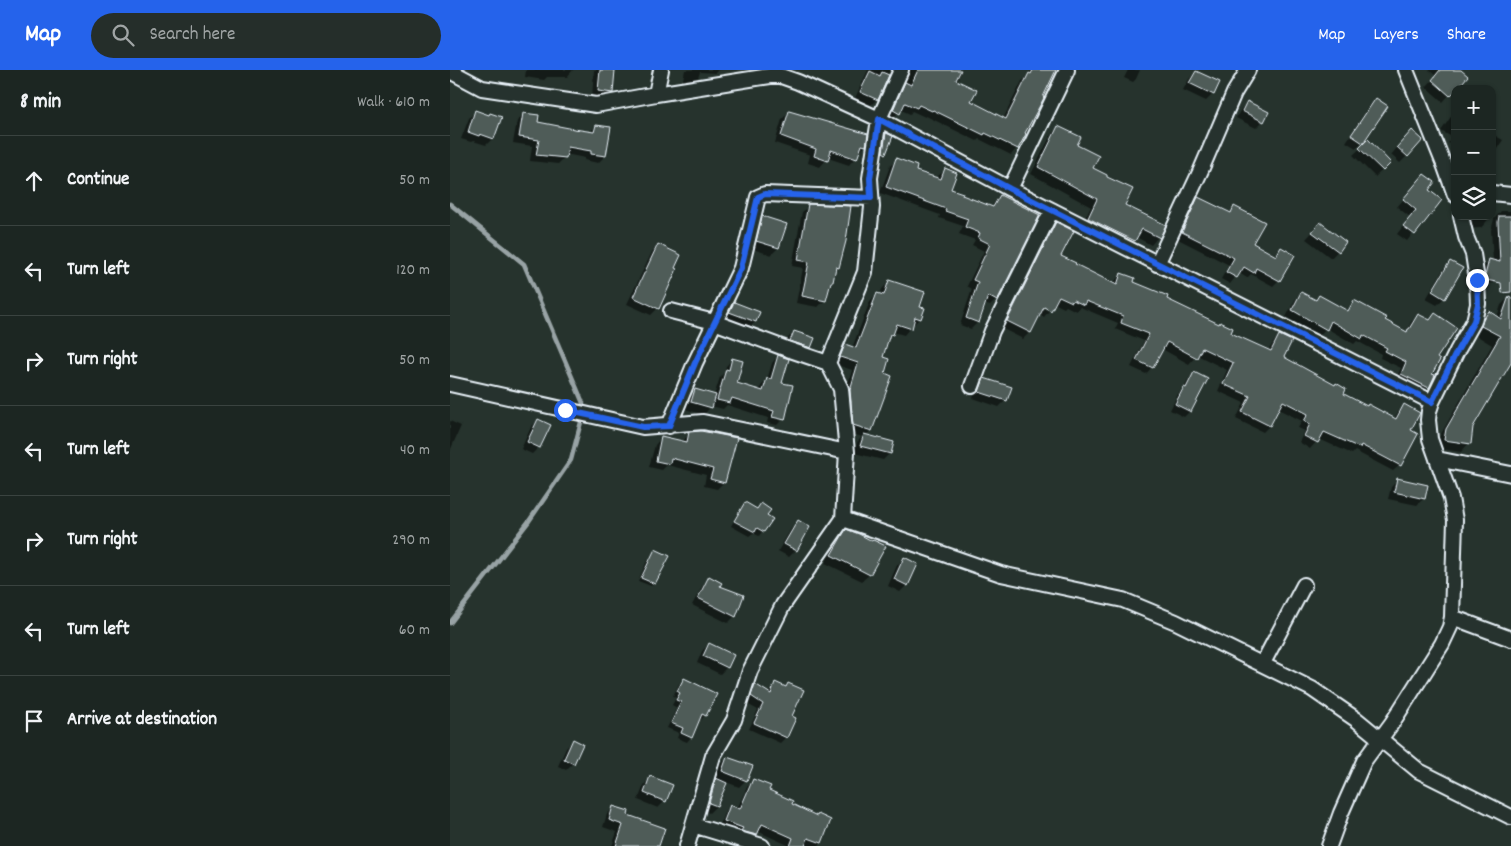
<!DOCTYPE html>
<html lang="en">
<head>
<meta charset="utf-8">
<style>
  body { margin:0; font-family:Dekko,sans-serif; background:#252e2a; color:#f1f3f6 }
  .controls { position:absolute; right:15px; top:15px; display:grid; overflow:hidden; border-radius:10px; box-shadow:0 1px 4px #0004 }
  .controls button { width:45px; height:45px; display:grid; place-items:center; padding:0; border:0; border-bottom:1px solid #3a4340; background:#1c2622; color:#f1f3f6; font:25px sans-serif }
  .stop { position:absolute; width:15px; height:15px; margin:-11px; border:4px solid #2563eb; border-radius:50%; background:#fff }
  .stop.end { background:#2563eb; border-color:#fff; box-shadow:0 1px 5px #0008 }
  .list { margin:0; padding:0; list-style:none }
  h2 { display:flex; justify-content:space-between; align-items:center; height:65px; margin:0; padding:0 20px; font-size:21px }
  h2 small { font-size:16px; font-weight:400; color:#a0a5a5 }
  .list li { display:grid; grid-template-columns:32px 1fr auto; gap:15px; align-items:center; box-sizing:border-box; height:90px; padding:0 20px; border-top:1px solid #3a4340 }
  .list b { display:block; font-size:19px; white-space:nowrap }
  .list em { font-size:16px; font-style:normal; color:#a0a5a5 }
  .icon { flex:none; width:28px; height:28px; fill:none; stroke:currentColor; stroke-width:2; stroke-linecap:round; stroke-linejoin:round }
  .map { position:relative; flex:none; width:1061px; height:776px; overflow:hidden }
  header { display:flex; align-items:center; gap:30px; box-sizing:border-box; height:70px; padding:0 25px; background:#2563eb; color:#fff }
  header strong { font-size:24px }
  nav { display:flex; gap:28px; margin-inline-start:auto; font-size:18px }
  .search { width:350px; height:45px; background:#252e2a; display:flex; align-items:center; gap:12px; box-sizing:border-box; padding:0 18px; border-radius:28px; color:#a0a5a5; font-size:19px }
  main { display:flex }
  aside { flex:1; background:#1c2622 }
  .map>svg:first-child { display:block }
</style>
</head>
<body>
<header>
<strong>Map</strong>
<div class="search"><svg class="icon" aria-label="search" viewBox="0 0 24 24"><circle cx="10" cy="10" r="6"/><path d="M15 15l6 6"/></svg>Search here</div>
<nav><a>Map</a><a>Layers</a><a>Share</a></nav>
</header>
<main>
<aside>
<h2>8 min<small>Walk · 610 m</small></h2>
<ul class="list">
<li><svg class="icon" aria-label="ahead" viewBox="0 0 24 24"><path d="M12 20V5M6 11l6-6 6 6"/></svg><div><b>Continue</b></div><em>50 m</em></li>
<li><svg class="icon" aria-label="left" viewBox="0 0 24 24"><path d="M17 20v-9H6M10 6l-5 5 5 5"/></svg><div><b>Turn left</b></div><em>120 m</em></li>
<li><svg class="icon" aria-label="right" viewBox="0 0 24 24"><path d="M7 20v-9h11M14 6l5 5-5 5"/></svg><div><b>Turn right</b></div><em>50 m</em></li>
<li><svg class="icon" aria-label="left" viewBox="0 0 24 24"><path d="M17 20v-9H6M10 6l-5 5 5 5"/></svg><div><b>Turn left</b></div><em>40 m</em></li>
<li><svg class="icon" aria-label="right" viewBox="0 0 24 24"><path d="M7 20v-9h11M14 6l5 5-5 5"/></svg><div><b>Turn right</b></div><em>290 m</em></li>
<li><svg class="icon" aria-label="left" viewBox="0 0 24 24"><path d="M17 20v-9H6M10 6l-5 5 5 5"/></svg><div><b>Turn left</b></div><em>60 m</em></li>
<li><svg class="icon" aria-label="arrive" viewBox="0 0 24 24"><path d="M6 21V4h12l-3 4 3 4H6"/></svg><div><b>Arrive at destination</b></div></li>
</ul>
</aside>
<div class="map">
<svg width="1061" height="776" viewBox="0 0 1061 776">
  <rect width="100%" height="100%" fill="#26332d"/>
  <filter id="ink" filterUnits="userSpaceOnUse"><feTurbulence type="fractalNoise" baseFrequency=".02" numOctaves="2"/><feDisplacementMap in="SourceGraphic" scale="10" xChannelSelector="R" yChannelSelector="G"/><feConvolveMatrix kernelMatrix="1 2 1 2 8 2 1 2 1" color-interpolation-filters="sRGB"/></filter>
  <g filter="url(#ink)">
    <!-- shadow -->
    <path fill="#0007" fill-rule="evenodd" d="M76 0H123L117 7H97L94 10 75 7Z
      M144 0H163L162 22 155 29 142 28Z
      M235 0H268L265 3 250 2 248 8 241 15 232 14Z
      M418 0H440L427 29 421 35 405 28Z
      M450 0H512L507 11 520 32 553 49 572 11 578 6 581 0H605L567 78 561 85 529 69 527 71 476 46 475 47 462 41 460 44 451 40 442 49 437 47Z
      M678 0H690L686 9 683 12 674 8Z
      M979 0H1009L1016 6 993 32 976 17 986 6Z
      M746 2 768 13 763 24 756 31 733 20 739 9Z
      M926 29 912 72 906 78 896 72 920 35Z
      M798 32 817 43 813 51 806 58 786 48 791 39Z
      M26 41 43 68 36 75 23 71 21 72 11 69 19 48Z
      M1005 41V78L998 73 1002 67 991 61Z
      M339 42 415 76 399 95 378 88 370 97 358 93 360 85 325 73 332 49Z
      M74 44 86 53 140 62 146 56 155 86 148 93 134 90 135 88 115 84V87L108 94 80 91 82 76 63 73 67 51Z
      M608 57 673 136 708 167 701 175 686 167 677 178 631 155 641 137 581 104 601 65Z
      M436 64 441 67 435 83 429 90 426 89 429 71ZM434 67H436L434 80 432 86Z
      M1042 64 1053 70 1042 86Z
      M955 68 957 86 950 93 941 85Z
      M918 71 940 93 925 107 903 85Z
      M447 90 464 101 487 110 488 106 495 100 500 120 511 126 541 138 544 133 550 126 546 230 540 236 534 234 528 252 521 259 510 255 522 219 517 216 534 181 522 175 525 170 509 164 513 156 489 148 490 145 430 123 440 96Z
      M968 112 990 130 957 171 947 164 960 147 947 137Z
      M749 128 779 144 785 138 801 174 824 186 831 179 829 210 823 216 801 204 797 208 789 203 780 214 771 209 779 195 726 168 743 134Z
      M359 136 388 197 384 202 382 212 379 215 375 230 368 237 346 233 353 198 342 196 352 142Z
      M1051 141H1061V212L1029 214 1033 198 1039 191H1043L1041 160 1044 149Z
      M1016 146H1041L1031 158 1016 159Z
      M313 148 328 178 321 185 300 178 306 155Z
      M607 154 610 187 663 215 665 211 671 204 682 213 779 264 818 281 823 273 829 266 832 287 892 324 944 349 948 342 955 336 959 360 950 395 943 401 905 381 902 384 869 369 860 379 849 372 855 361 848 358 852 351 828 339 819 356 813 362 786 349 794 333 768 321 777 300 747 285 739 294 712 279 702 297 696 304 681 297 694 271 665 259 668 253 630 237 626 241 616 236 614 238 604 233 600 241V239L589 233 588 236 599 241 594 247 589 244 580 262 573 269 551 258 600 160Z
      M870 154 895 173 881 188 856 169Z
      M208 175V238L201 245 177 234 202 182Z
      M1000 193 994 228 987 235 976 229 993 200Z
      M439 212 469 238 470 248 463 255H462L460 258 454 265 443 262 437 269 431 288 421 360 416 366 440 383 433 390 404 383 407 372 412 367 397 362 394 328 402 300 384 294 388 283 395 276 402 278 420 231 427 224 430 225 432 219Z
      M851 223 865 231 869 227 896 242 904 232 933 251 956 263 961 252 968 245 979 251 985 245V289L978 317 972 323 945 310 951 298 930 288 931 284 907 271 904 274 876 258 869 266 836 247 845 230Z
      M1060 226 1061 227V290L1022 357 1019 373 1011 382 986 378 988 369 1042 275 1024 264 1030 251 1039 242 1047 247 1051 235Z
      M285 233 309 243 305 252 298 259 274 249 278 240Z
      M344 262 360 277 353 284 334 278 337 269Z
      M328 286 333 349 327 355 317 353 318 348 277 335 273 339 261 336 254 345 235 339 239 328 246 321 264 326 270 307 274 303 276 296 283 289 285 314 309 321 311 316 317 310 322 293Z
      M744 304 740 341 734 347 720 340 728 324 734 318 738 310Z
      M535 309 556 330 549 337 523 328 528 316Z
      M88 350 89 377 82 384 71 379 81 357Z
      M0 351 11 356 0 381Z
      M240 363 274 412 267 419 254 416 256 405 217 395 212 400 199 397 205 375 211 368 232 372Z
      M948 410 974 428 967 435 938 429 941 417Z
      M295 434 321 449 309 466 303 463 299 466 281 456 291 438Z
      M348 452 346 480 339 487 328 481 341 459Z
      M397 461 434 477 419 505 412 511 375 493 390 468Z
      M205 481 204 513 201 516 188 511 196 493Z
      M454 489 457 515 450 522 438 516 447 495Z
      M260 508 268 517 285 546 278 553 242 535 253 515Z
      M259 574 277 597 270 604 247 593 252 581Z
      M234 610 255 645 251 650 249 649 241 667 237 672 227 668 229 663 217 658 227 638 222 635 226 628 223 626 229 614Z
      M326 614 335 618 338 614 340 646 336 667 330 673 299 659 308 640 295 633 299 622 305 616 318 623Z
      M123 671V693L116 700 108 696 116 678Z
      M277 688 296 710 289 717 276 712 266 736 259 743 252 740 259 717 267 709 266 708 270 695Z
      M200 708 215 731 208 738 188 730 194 715Z
      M304 710 340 735 366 747 371 773 368 776H337L338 775 307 761 299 771 269 758 274 743 280 737 287 739 297 717Z
      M164 738 177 746 208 776H162L167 762 153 757 157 744Z"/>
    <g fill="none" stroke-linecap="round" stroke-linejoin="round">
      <!-- stream -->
      <path stroke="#98a3a5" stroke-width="4.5" d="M0 134 74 194 133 333 131 352 121 390 79 451 0 553"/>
    </g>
    <!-- building -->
    <path fill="#505c59" stroke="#e8f1f8" d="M150 0H165L163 23 148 21Z
      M468 0H511L506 10 527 20 521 31 556 49 579 3 581 4 583 0H606L593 27 594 28 575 63 576 64 568 79 535 63 534 65 483 40 482 41 469 35 467 38 455 33 450 44 443 40 455 12 461 15Z
      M990 0H1011L1018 6 1007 19H1005V21L1000 26 982 10Z
      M420 1 430 6 432 2 439 5 428 30 410 22Z
      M746 1 770 12 764 25 739 13Z
      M926 28 938 36 913 73 901 65Z
      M797 31 819 42 814 52 792 41Z
      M25 40 39 45 40 43 52 47 44 69 30 64 29 66 18 62Z
      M339 41 418 64 416 76 412 75 407 89 381 80 378 91 364 86 366 79 331 66Z
      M73 43 89 45 88 52 124 59 144 62 146 55 161 57 156 86 141 84V81L118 77 116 88 86 85 89 70 69 67Z
      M608 56 631 67 627 75 649 86 643 98 657 105V107L683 119 675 135 716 155 710 168 692 159 685 171 638 148 647 129 588 97Z
      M962 60 973 70 958 87 947 77Z
      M436 63 443 66 436 84 433 82Z
      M918 69 941 93 933 101 909 78Z
      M446 88 467 96 466 101 491 109 495 98 507 103 501 119 513 123 512 125 543 137 550 125 590 145 547 231 538 226 529 253 516 248 528 212 523 210 540 174 528 168 530 163 515 157 518 149 495 141 496 139 436 117Z
      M974 104 985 112 979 120 992 130 965 165 953 156 966 140 953 129Z
      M748 127 781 143 784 136 815 152 803 173 826 186 831 177 845 185 830 211 806 198 804 203 794 197 787 208 776 202 784 188 732 162Z
      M358 134 401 136 396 171 389 198 386 197 383 212H381L376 231 352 226 359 192 348 190Z
      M312 146 337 154 329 178 306 171Z
      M1049 146H1061V222L1052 223 1051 213 1036 210 1035 206 1039 189 1050 192 1048 152Z
      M606 152 624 161 611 186 626 193 625 194 667 215 671 203 685 208 684 212 718 226 717 229 769 254 770 252 783 258 781 263 821 281 829 265 842 271 834 287 885 315 886 313 896 319 894 324 917 336 918 334 946 349 954 334 970 343 961 360 968 364 951 396 911 375 910 378 874 362 868 373 854 366 860 354 854 351 858 344 833 331 820 356 792 342 800 326 773 314 783 293 752 278 747 288 717 272 703 298 686 290 699 264 671 253 673 246 636 231 634 235 623 230 622 232 609 226 601 241 594 237 581 263 557 251Z
      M870 152 896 172 889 182 862 162Z
      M208 174 231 185 225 198 227 199 209 239 183 227Z
      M1000 191 1013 198 995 229 982 221Z
      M439 210 475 222 470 237 475 238 471 249 465 247 462 259 447 254 443 265 440 264 433 287 439 289 435 303 442 306 422 361 403 355 400 320 408 293 390 287 395 274 406 278 427 223 434 225Z
      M851 222 866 230 869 225 898 241 904 230 937 248 935 250 957 262 958 259H959L968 244 980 250 985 243 1007 258 987 288 990 290 982 304 985 305 979 318 951 304 956 292 935 281 937 278 913 265 912 269 881 251 877 260 842 240Z
      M1059 226 1061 227V293L1023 357 1021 374 994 370 996 359 1050 266 1031 256 1033 250 1039 241 1051 249Z
      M284 232 310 242 306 252 279 242Z
      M344 261 365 268 361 278 340 271Z
      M328 285 339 289 332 313 343 315 335 350 322 347 324 341 308 336 282 328 280 333 267 330 276 299 279 300 282 288 293 291 287 313 313 321 317 308 321 309Z
      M744 302 758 309 741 342 725 334 734 317 736 318Z
      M534 308 562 317 557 331 529 322Z
      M245 319 266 325 262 338 241 332Z
      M88 349 101 355 90 378 77 372Z
      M251 361 287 368 275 413 260 409 263 399 221 388 220 394 206 391 211 366 237 372 239 362Z
      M414 364 444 372 441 384 410 376Z
      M947 408 978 415 975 429 944 422Z
      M295 432 307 439 311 433 321 440 317 445 323 449 314 462 307 458 305 462 284 451Z
      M348 450 360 457 347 481 334 474Z
      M396 459 409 464 422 471 423 470 436 476 420 505 381 485Z
      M205 479 220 486 205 514 191 508Z
      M454 487 468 494 458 516 444 509Z
      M259 506 272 513 270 516 294 525 286 547 248 528Z
      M259 573 284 585 278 598 253 586Z
      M234 608 267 624 256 646 252 644 242 668 231 663 233 658 221 653 231 632 226 630 230 623 227 621Z
      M325 612 336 617 338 613 354 620 342 646 346 648 337 668 304 653 313 634 301 626 305 614 321 624Z
      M123 669 133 674 124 694 114 689Z
      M277 687 303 696 297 711 272 701Z
      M200 706 223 715 216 732 194 723Z
      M266 708 277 713 267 736 259 733Z
      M303 709 321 716 319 720 343 731 342 734 367 746 368 744 381 750 372 773 358 768 355 776H340L343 768 312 754 307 765 291 761 293 758 274 751 280 735 290 739Z
      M163 736 179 741 178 745 215 758 209 776H166L173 755 159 750Z"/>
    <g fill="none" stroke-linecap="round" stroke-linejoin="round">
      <!-- minor casing -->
      <g stroke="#e8f1f8" stroke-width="18">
        <path id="minor" d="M956 0 995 97 1005 125
          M0 1 32 18 146 35 206 24 320 6H331L348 12 429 49 560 119 982 332
          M206 24 211 0
          M560 119 617 0
          M1042 123 1061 125
          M707 194 751 100 784 23 798 0
          M221 241 264 252 337 279 378 293
          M0 314 193 357 253 352 397 382
          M522 316 542 261 602 140
          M219 356 245 293 291 198 308 127 315 124 421 128
          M987 389 1061 404
          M393 449 551 504 673 530 726 552 862 619 907 650 969 701 1061 747
          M1002 547 1061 569
          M813 593 854 515
          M243 755 312 776
          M237 776 263 686 284 650 300 601 333 535 393 449 397 382 391 319 378 293 415 202 422 137 420 108 429 49 451 0
          M879 776 891 743 914 691 942 653 992 574 1000 557 1002 547 1005 450 1001 428 980 369 978 350 979 341 982 332 1007 281 1024 251 1028 234 1027 210 1023 184 1016 167 1011 146"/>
      </g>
      <!-- minor -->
      <use href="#minor" stroke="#26332d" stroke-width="14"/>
    </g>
  </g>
  <g fill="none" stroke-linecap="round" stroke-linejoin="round" filter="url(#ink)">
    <!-- route -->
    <path stroke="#2563eb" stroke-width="6" d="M115 340 193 357 219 356 245 293 291 198 308 127 315 124 421 128 420 108 429 49 560 119 982 332 1007 281 1024 251 1028 234 1027 210"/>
  </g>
</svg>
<div class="controls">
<button>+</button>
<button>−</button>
<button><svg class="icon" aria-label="layers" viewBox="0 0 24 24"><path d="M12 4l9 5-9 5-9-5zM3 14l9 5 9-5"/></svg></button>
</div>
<div class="stop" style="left:115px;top:340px"></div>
<div class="stop end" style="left:1027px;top:210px"></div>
</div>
</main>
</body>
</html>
